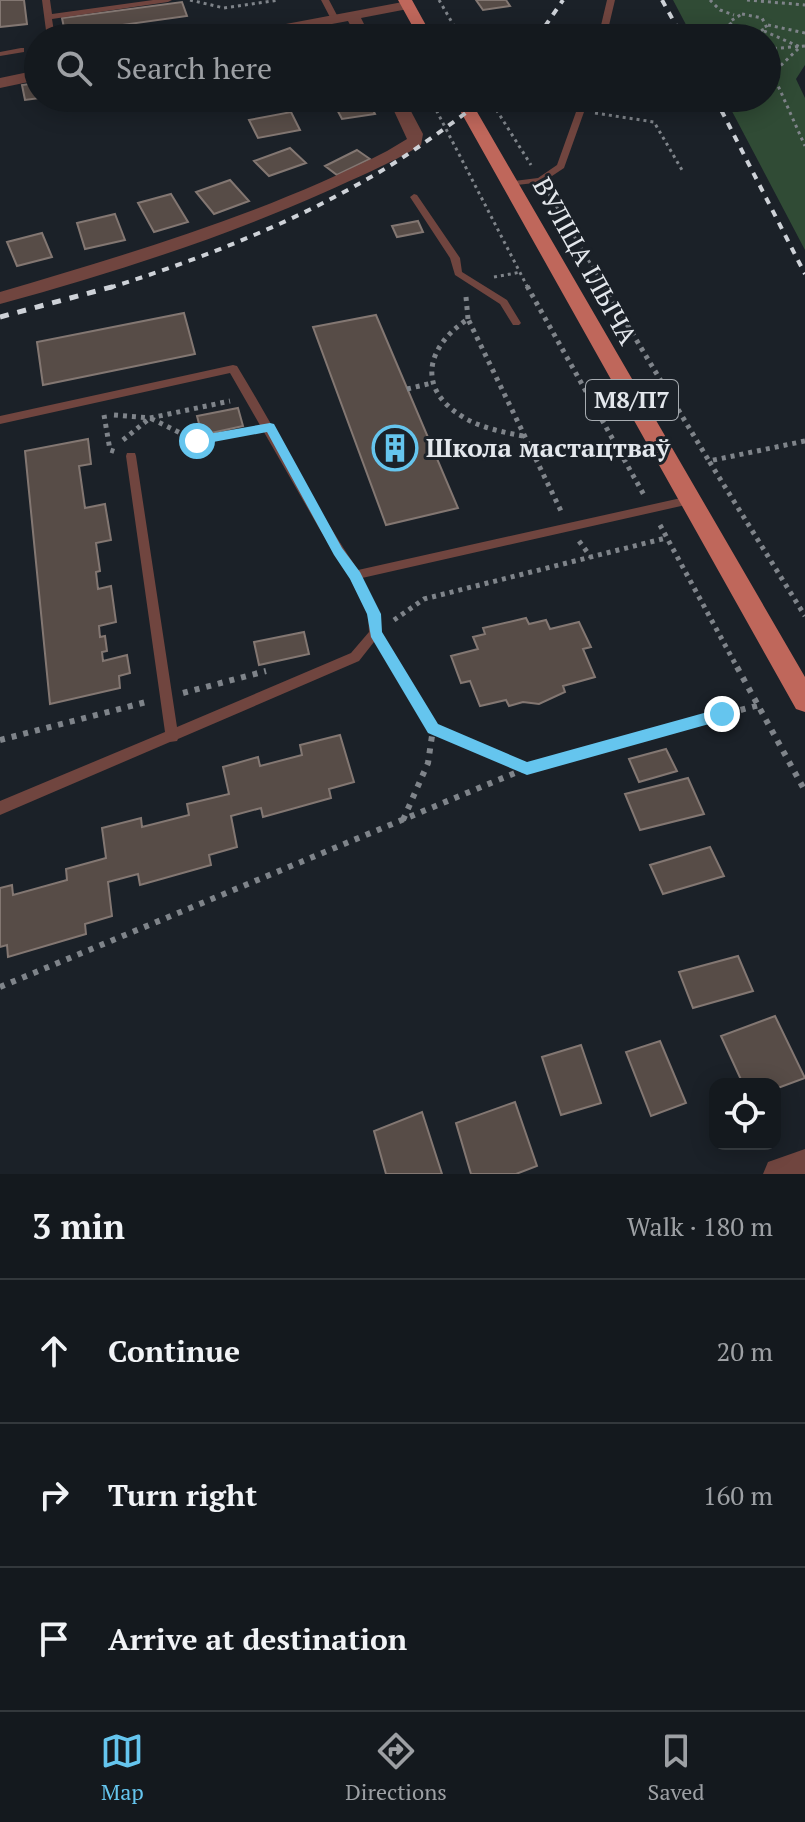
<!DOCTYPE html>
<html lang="en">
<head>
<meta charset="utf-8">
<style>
  body { margin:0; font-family:"PT Serif",serif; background:#21262b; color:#f1f3f6 }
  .controls { position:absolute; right:24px; bottom:24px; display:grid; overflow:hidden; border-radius:16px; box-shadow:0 4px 20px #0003 }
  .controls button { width:72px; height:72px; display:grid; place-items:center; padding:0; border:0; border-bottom:2px solid #33383c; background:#14191e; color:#f1f3f6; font:40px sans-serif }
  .stop { position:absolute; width:24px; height:24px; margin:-18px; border:6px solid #65c5ee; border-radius:50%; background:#fff }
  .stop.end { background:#65c5ee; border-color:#fff; box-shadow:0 2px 8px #0008 }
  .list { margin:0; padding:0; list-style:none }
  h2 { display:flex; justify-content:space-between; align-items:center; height:104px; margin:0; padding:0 32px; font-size:34px }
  h2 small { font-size:26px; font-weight:400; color:#9da0a4 }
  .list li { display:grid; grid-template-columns:52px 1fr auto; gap:24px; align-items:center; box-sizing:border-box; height:144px; padding:0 32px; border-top:2px solid #33383c }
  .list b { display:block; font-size:30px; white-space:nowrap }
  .list em { font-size:26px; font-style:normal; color:#9da0a4 }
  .icon { flex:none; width:44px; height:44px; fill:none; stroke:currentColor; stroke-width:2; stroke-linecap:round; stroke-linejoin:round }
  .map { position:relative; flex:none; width:805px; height:1174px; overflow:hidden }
  .search { position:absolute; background:#14191e; box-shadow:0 4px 20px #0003; left:24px; right:24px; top:24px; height:88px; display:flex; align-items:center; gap:20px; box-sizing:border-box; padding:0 28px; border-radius:44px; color:#9da0a4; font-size:30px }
  .sheet { height:536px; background:#14191e }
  nav { display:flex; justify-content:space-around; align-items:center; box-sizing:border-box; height:112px; border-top:2px solid #33383c; background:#14191e; font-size:22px; color:#9da0a4 }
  nav a { display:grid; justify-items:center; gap:4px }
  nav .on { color:#65c5ee }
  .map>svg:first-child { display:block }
</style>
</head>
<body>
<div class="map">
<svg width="805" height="1174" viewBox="0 0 805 1174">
  <rect width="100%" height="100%" fill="#1b2128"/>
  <!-- green -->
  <path fill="#304b35" d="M673 0H805V65L796 79 805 98V250L725 98H767V38H693Z"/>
  <!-- building -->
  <path fill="#574c47" stroke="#837772" stroke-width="2" d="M0 0H24L27 24 0 27Z
    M476 0H506L510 6 483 10Z
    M182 2 187 16 65 33 62 18Z
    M38 83V98H40L25 100 22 85Z
    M356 98H367L375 114 342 119 333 102Z
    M291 112 300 130 258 138 249 120Z
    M290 148 306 163 269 176 254 161Z
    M357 150 370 159 337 175 325 166Z
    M230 180 249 201 214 214 196 192Z
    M171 194 188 222 154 232 138 203Z
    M115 214 125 240 85 249 77 223Z
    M418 221 423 232 397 237 392 226Z
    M42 233 52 257 17 266 7 242Z
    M184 313 195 354 43 385 37 342Z
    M376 315 458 508 386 525 313 327Z
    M238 408 243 426 202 435 197 416Z
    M88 439 91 464 79 466 85 508 105 504 111 540 96 543 100 571 96 572 98 589 111 586 116 622 99 626 100 637 105 636 107 651 102 652 103 661 127 655 130 673 119 676 120 688 50 704 25 451Z
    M526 618 529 624 546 620 550 629 579 622 591 647 583 649 595 677 563 686 565 692 539 704 523 702 509 706 506 700 480 706 470 681 461 683 451 656 478 649 473 637 485 634 483 628Z
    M304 632 309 654 259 665 254 642Z
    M340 735 354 782 329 789 331 798 263 817 261 808 231 816 237 847 209 855 211 865 140 885 138 874 108 882 112 916 85 924 86 934 8 957 7 945 0 947V888L12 885 13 895 67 880 66 869 106 858 102 828 141 818 142 827 189 815 187 804 229 794 223 767 258 757 260 766 302 755 300 745Z
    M666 749 677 771 639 782 629 759Z
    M688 778 704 814 640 830 625 794Z
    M710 847 724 876 663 894 650 865Z
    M738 956 753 991 693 1008 679 972Z
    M775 1016 805 1078 775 1089V1084H743L721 1036Z
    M660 1041 686 1103 651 1116 626 1052Z
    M581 1045 601 1103 561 1115 542 1057Z
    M515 1102 537 1166 516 1174H471L456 1123Z
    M422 1112 442 1174H386L374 1131Z"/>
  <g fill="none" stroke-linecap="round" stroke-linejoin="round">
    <!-- path-far2 -->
    <path stroke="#7f848a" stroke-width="3" stroke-dasharray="3 4" stroke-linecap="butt" d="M190 0 224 8 279 0
      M439 0 461 38
      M710 0 720 10 734 15
      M747 0 805 5
      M742 14 762 18 767 28C753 35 739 35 729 22Z
      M389 25 396 38
      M768 25 805 33
      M764 31 800 47 774 72
      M767 49 805 46
      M767 61 805 146
      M430 98 528 288
      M489 98 531 165
      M595 113 654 122 682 170
      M549 194 605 288
      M494 277 521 272"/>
    <!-- path-far1 -->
    <path stroke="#7f848a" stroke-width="5" stroke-dasharray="4 5" stroke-linecap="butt" d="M527 286 644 495
      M604 286 709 461
      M466 297 468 319
      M407 389 432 383
      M104 415 110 450 116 452
      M114 415 150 418 230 401
      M523 436C503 432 481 428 463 417 415 388 427 346 468 319L562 513
      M123 440 150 418 197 441 247 432
      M805 441 709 461 805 616
      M660 525 738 669
      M579 541 591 557
      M394 620 424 599 666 538
      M385 649 397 669"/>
    <!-- path -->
    <path stroke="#7f848a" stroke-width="6" stroke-dasharray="5 7" stroke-linecap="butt" d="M396 667 433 729 526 768
      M737 667 805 791
      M183 693 266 671
      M0 740 150 701
      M403 820 428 763 433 729
      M0 987 527 768 759 705"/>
    <!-- service -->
    <path fill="#70453f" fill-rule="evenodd" d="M42 0H50L52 14 153 0H172L168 2 52 19 55 38H47Z
      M321 0H329L339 19 338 21H332Z
      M607 0H615L606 38H598Z
      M21 48H24V52L0 56V52Z
      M581 98H589L564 168 543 182 507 186V182L538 178 557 165Z
      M414 194 417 195 460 258 462 272 507 300 521 323 519 325H513L500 304 455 275 450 258 410 197Z
      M233 365 237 366C278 433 313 504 358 570L690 496 696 500 690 504 362 578 380 614 381 633 359 661 178 739 177 741 170 742 0 815V801L165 732 126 456 127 453H135L136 456 177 727 351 653 369 632 368 614 350 578 319 528 230 373 0 424V416Z"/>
    <!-- minor -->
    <path fill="#70453f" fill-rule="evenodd" d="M408 1 413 2V8L361 18 371 38H357L348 21 257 38H226L233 34Z
      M38 70V80L0 88V78Z
      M388 98H404L423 134 421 145C390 164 356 178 323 193 219 239 110 274 0 304V292C132 253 264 214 387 151L407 139Z
      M805 1149V1174H763L768 1162Z"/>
    <!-- primary -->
    <path fill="#bf675b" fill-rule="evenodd" d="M398 0H412L433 38H419Z
      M453 98H469L805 677V712L796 709Z"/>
    <!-- rail-far1 -->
    <path stroke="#ced2d8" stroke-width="4" stroke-dasharray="7 7" stroke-linecap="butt" d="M662 0 683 38
      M537 38 563 0
      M715 98 805 274
      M109 288C198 260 288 225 369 178 410 155 448 126 486 98"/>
    <!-- rail -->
    <path stroke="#ced2d8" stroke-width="5" stroke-dasharray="9 9" stroke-linecap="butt" d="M0 317 115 286"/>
  </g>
  <!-- route -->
  <path fill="#65c5ee" d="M270 423 274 424 342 548 360 572 381 614 382 632 438 724 527 762 722 708 727 710V719L527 775 428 733 371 637 367 614 350 579 334 555 267 432 197 445 191 441 197 436Z"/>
  <!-- icons -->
  <defs>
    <g id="building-ring" transform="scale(2.3)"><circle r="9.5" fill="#1b2128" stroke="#65c5ee" stroke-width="1.5"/><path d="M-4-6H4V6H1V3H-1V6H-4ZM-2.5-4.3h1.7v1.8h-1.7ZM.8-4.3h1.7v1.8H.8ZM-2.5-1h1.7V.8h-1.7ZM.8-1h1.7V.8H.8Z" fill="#65c5ee"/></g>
  </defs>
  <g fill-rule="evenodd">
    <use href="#building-ring" x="395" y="448"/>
  </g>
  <g text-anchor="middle" stroke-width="6" stroke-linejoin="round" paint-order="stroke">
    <!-- shield labels -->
    <rect fill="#1b2128" stroke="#a7acb1" stroke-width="2" x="586" y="380" width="92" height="40" rx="6"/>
    <g font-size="24" font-weight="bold" fill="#e3e7ec">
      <text x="632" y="408">М8/П7</text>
    </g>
    <!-- street labels -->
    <g font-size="26" fill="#e3e7ec" stroke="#1b2128">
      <text transform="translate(585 261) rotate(61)" y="9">ВУЛІЦА ІЛЬІЧА</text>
    </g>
    <!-- poi labels -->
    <g font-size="26" font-weight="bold" fill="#e3e7ec" stroke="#1b2128" text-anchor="start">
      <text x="426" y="457">Школа мастацтваў</text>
    </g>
  </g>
</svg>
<div class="controls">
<button><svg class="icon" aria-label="locate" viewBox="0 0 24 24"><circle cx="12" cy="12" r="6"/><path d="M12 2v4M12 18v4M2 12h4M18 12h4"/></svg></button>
</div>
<div class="stop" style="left:197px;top:441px"></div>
<div class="stop end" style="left:722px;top:714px"></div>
<div class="search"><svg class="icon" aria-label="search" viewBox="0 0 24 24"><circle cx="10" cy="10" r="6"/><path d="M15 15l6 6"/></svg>Search here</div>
</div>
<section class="sheet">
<h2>3 min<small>Walk · 180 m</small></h2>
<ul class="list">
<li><svg class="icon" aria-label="ahead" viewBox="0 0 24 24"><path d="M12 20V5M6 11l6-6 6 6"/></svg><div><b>Continue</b></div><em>20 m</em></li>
<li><svg class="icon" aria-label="right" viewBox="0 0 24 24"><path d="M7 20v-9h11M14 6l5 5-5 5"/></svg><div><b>Turn right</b></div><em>160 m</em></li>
<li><svg class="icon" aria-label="arrive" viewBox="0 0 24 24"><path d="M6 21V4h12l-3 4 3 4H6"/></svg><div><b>Arrive at destination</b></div></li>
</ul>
</section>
<nav>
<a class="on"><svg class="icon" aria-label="map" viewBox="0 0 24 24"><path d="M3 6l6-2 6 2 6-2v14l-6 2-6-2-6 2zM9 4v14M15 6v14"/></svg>Map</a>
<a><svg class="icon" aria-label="directions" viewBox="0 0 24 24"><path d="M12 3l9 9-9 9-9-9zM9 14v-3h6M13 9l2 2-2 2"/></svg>Directions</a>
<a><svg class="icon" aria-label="saved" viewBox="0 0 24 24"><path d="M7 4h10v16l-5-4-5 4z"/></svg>Saved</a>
</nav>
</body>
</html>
